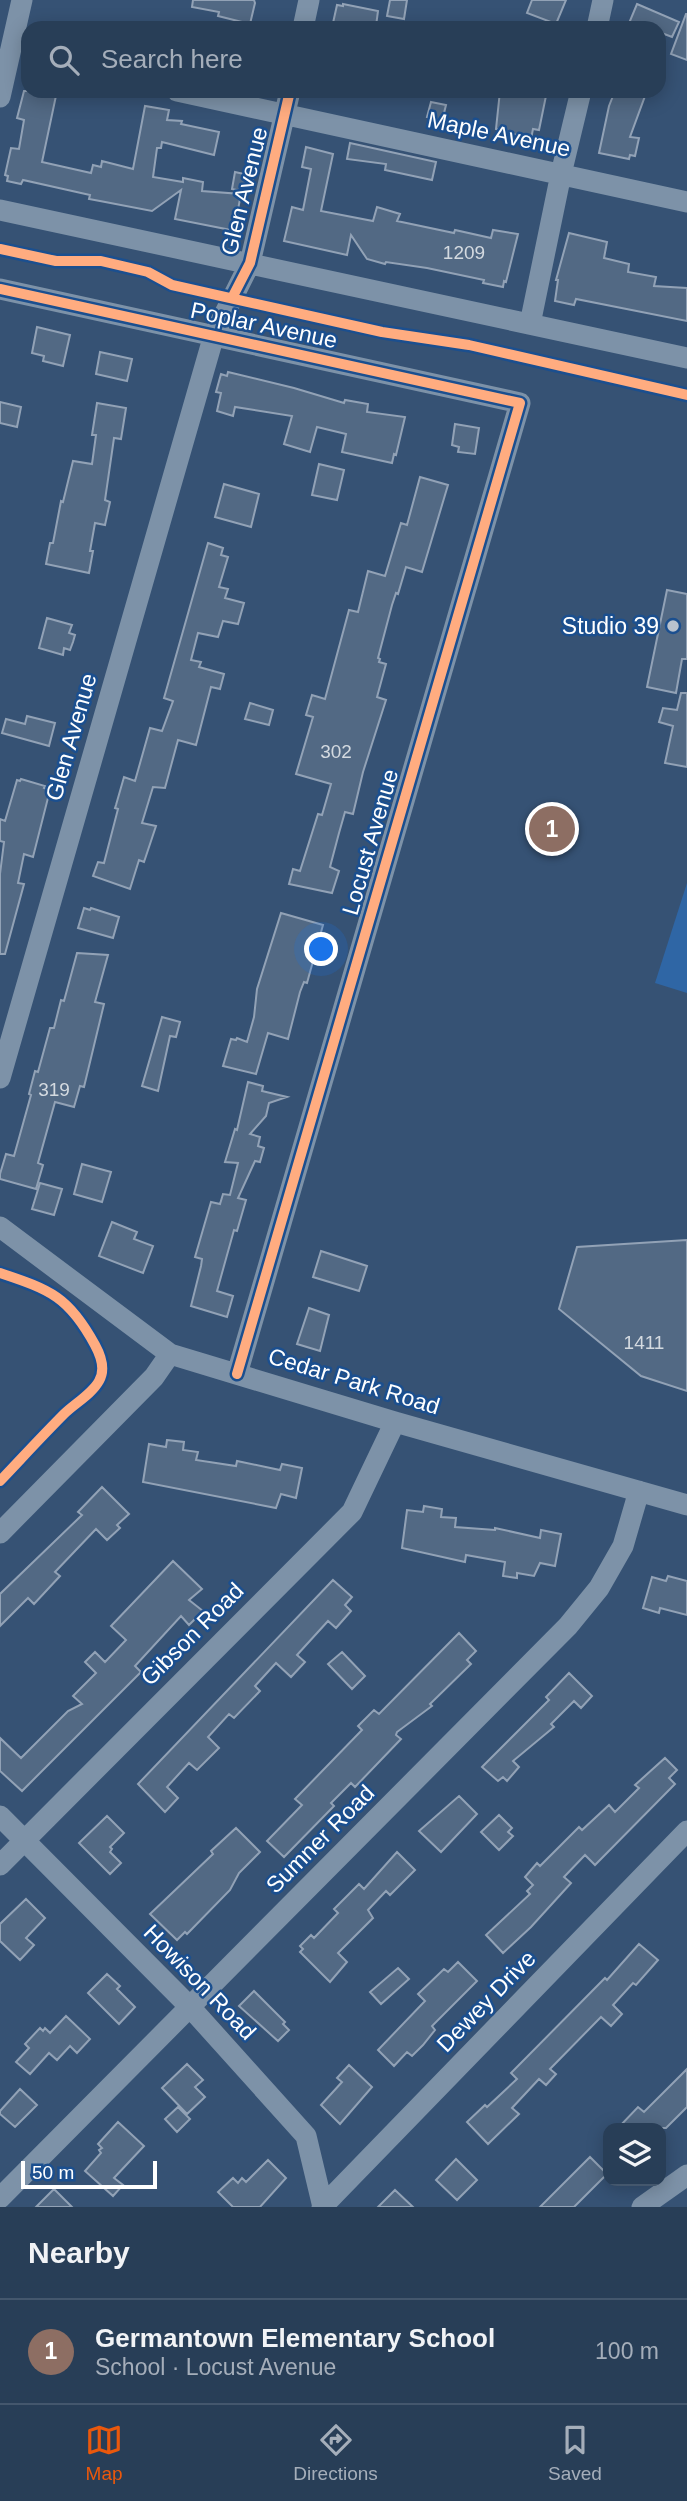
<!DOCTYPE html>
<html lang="en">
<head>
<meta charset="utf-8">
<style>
  body { margin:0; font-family:Arial,sans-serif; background:#344961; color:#f1f3f6 }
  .controls { position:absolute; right:21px; bottom:21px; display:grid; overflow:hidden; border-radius:14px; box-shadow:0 4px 18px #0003 }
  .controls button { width:63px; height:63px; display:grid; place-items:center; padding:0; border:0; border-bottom:2px solid #44576d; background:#283e57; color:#f1f3f6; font:35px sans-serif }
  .scale { position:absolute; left:21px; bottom:18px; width:136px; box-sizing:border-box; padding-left:7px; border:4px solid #fff; border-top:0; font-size:19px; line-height:24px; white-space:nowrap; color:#fff; -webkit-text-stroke:5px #1b4f8f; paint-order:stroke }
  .you { position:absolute; left:322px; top:950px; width:24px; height:24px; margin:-18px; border:5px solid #fff; border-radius:50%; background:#1a73e8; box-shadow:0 0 0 10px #1a73e833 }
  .badge { display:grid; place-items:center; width:46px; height:46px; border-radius:50%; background:#ea580c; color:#fff; font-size:23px; font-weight:700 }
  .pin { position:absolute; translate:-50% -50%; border:4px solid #fff; box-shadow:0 2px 7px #0006 }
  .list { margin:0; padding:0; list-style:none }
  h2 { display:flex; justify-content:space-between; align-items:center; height:91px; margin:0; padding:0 28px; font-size:30px }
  h2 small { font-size:23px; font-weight:400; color:#a5aeba }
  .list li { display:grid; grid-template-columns:46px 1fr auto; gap:21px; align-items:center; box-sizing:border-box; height:105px; padding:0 28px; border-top:2px solid #44576d }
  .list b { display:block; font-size:26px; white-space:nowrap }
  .list p { margin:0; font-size:23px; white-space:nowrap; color:#a5aeba }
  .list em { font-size:23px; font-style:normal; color:#a5aeba }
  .icon { flex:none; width:38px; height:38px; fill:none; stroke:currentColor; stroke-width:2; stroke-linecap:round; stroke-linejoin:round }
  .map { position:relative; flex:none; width:687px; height:2207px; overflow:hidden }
  .search { position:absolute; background:#283e57; box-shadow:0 4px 18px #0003; left:21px; right:21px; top:21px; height:77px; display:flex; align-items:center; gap:18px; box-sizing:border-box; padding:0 24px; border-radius:21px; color:#a5aeba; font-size:26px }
  .sheet { height:196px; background:#283e57 }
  nav { display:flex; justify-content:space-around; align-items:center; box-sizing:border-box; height:98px; border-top:2px solid #44576d; background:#283e57; font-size:19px; color:#a5aeba }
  nav a { display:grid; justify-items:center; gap:4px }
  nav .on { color:#ea580c }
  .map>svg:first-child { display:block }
</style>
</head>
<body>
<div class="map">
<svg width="687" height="2207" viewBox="0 0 687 2207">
  <rect width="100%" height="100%" fill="#365274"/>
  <!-- green -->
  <path fill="#2f66a5" d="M687 883V993L655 983Z"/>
  <!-- building -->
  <path fill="#526984" stroke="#92a2b6" stroke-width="2" d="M193 0H254L255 3 250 24 218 16 219 12 192 7Z
    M390 0H407L404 19 387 16Z
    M532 0H566L556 24 527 13Z
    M343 4 378 11 376 26 364 24V28H339L340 25 333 23 337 5 343 6Z
    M637 4 679 22 672 37 659 32V28H627Z
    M686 14H687V60L671 54Z
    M24 91H57L42 162 91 173 93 165 101 167 102 161 133 169 145 106 169 110 167 120 182 121 181 124 219 132 214 155 162 142 161 148H157L153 177 183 182V178L203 182 202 191 241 194 235 225 232 224 231 230 175 219 181 190 152 211 100 201 89 199 90 195 23 180 21 184 7 181 8 176 5 175 11 148 19 149 24 120 17 118Z
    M500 91H547L539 130 533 129 531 139 496 129Z
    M615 91H632L645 96 630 137 639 138 635 156 630 155 629 159 599 153 609 106Z
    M431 102 446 105 442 121 427 117Z
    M350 143 436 162 432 180 385 170 386 164 347 159Z
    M306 147 333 154 321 211 373 221 377 207 400 214 397 221 454 233 455 230 491 238 493 230 518 234 506 282 504 281 503 287 483 283 484 280 427 268 386 262 385 264 367 259 351 235 347 255 284 241 292 207 303 210 311 169 302 167Z
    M235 172 253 176 250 193 232 189Z
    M569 233 607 242 604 258 629 264 628 272 656 277 654 286 687 288V321L576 299 574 305 555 301 558 280H556Z
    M37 327 70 335 63 366 43 361 44 356 32 353Z
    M100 352 132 359 127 381 96 374Z
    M228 372 294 388 344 403 345 400 368 404 367 412 405 417 396 455 394 454 392 463 342 452 346 434 317 427 310 452 284 444 292 416 235 407 233 416 217 411 221 393 216 392 221 374 227 376Z
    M0 402 21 407 17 427 0 423Z
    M97 403 126 408 121 439 114 438 105 500 110 502 105 525 95 523 90 551H93L89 573 46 564 50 543H53L61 501 63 502 73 461 92 464 96 435H92Z
    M455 424 479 428 475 454 458 452 459 447 452 445Z
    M319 464 344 470 337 500 312 495Z
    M420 477 448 485 422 572 406 567 398 594 396 593 392 605 378 658 380 659 379 662 386 664 377 697 386 700 363 772 353 814 345 812 339 833 330 867 339 871 332 893 289 884 293 869 300 871 318 814 322 815 331 784 296 774 313 717 306 715 312 695 325 699 349 610 358 612 368 571 385 576 401 523 407 525Z
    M224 484 259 494 251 527 215 517Z
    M208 543 223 548 221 555 228 557 219 587 228 589 225 598 244 603 238 624 223 621 218 637 198 633 191 660 201 662 199 667 224 674 220 689 211 687 196 745 178 740 165 788 153 787 142 823 156 826 144 862 139 860 130 889 93 876 98 862 104 863 118 809 115 808 116 805 124 777 135 781 150 728 162 731 173 701 164 698Z
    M667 590 687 594V659H682L676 693 647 687Z
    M47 618 72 625 69 633 75 635 73 642 70 650 64 648 63 655 39 648Z
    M681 693H687V767L665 763 673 726 659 722 663 708 677 710Z
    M250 703 273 710 269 725 245 719Z
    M27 716 55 723 49 746 2 733 6 719 25 724Z
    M21 779 45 786 44 788 50 790 33 857 24 854 18 883 24 884 5 954H0V874L4 842 0 841V819L5 821 17 780 20 781Z
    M84 908 90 910 91 908 119 917 113 938 78 928Z
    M281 913 323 925 307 983 304 982 300 992 288 1039 268 1033 256 1074 223 1066 231 1039 236 1040 237 1038 247 1042 254 1017 257 989Z
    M77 953 108 955 95 1002 104 1004 84 1087 80 1086 74 1107 55 1102 38 1163 43 1165 36 1189 0 1179V1174L6 1154 14 1156 31 1095 29 1094 35 1071 38 1072 50 1028H54L61 1000 64 1001Z
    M162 1017 180 1022 176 1037 170 1036 158 1091 142 1086Z
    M248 1082 263 1086 262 1091 287 1097 269 1103 266 1116 250 1134 260 1137 258 1146 264 1148 260 1162 255 1161 238 1198 246 1200 237 1231 234 1230 217 1291 233 1296 227 1317 191 1306 201 1266 202 1259 195 1257 211 1202 220 1204 223 1194 230 1195 238 1163 225 1162 235 1129 237 1130Z
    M82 1164 111 1172 102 1202 74 1194Z
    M40 1183 62 1189 54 1215 32 1209Z
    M112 1222 137 1232 134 1239 153 1246 143 1273 99 1256Z
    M687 1240V1391L641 1376 559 1309 577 1247Z
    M321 1251 367 1266 359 1291 313 1277Z
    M309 1308 329 1315 320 1351 297 1344Z
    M167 1440 184 1442 183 1450 198 1452 196 1460 236 1466 237 1461 280 1470 282 1464 302 1468 296 1498 281 1494 276 1508 143 1482 149 1444 166 1447Z
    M102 1487 129 1514 117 1525 120 1528 107 1540 96 1529 55 1572 60 1576 34 1604 28 1598 0 1626V1594L82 1515 78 1512Z
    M424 1506 442 1509 441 1517 456 1518 455 1527 495 1530V1528L540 1538 541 1530 561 1534 555 1566 540 1563 534 1576 517 1573V1578L503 1576 505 1562 466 1555 465 1562 402 1548 407 1510 423 1512Z
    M173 1561 202 1589 189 1600 203 1611 189 1625 181 1616 135 1666 141 1672 22 1791 0 1771V1738L21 1758 68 1711 82 1704 73 1696 96 1673 85 1662 95 1652 105 1662 126 1640 111 1626Z
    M668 1576 687 1581V1615L660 1608 659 1613 643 1608 652 1577 666 1581Z
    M333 1580 352 1597 345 1605 351 1611 336 1628 328 1621 297 1655 305 1662 291 1677 276 1663 255 1686 260 1691 234 1718 229 1714 208 1737 219 1748 197 1770 189 1763 167 1787 178 1798 165 1812 138 1784Z
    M459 1633 476 1651 467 1660 471 1664 430 1704 432 1706 397 1732 396 1735 401 1739 355 1787 351 1783 331 1803 334 1806 284 1857 267 1841 302 1805 295 1799 362 1730 358 1726 374 1710 379 1714Z
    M342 1652 365 1676 352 1689 328 1664Z
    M569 1673 592 1696 581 1708 574 1701 551 1724 554 1727 513 1761 519 1767 507 1781 503 1777 498 1781 482 1767 549 1700 546 1697Z
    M665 1758 677 1770 669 1778 675 1784 595 1865 585 1855 564 1877 571 1883 531 1927 503 1953 486 1935 530 1894 527 1891 533 1885 525 1877 537 1863 540 1866 579 1827 582 1830 609 1805 615 1812 639 1788 635 1785Z
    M459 1796 477 1814 441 1852 419 1831Z
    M499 1815 512 1828 508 1832 513 1836 499 1850 481 1832Z
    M107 1816 124 1833 110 1847 112 1849 110 1852 121 1863 110 1874 79 1843Z
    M236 1828 260 1852 239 1873 230 1890 187 1934 185 1932 177 1940 150 1914 213 1854 211 1851Z
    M397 1852 415 1870 390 1895 386 1891 368 1910 373 1918 338 1953 347 1962 330 1982 300 1952 303 1949 300 1946 311 1935 314 1938 338 1913 334 1909 359 1884 364 1889Z
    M26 1899 45 1918 26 1938 34 1945 20 1960 0 1941V1924Z
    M639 1944 658 1960 636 1985 633 1983 613 2005 622 2014 611 2026 601 2017 600 2018 550 2069 556 2074 546 2085 539 2079 512 2108 519 2114 488 2144 467 2122 485 2105 487 2107 517 2079 511 2073 605 1978 607 1980Z
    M458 1962 477 1981 432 2026 435 2030 423 2045 412 2056 407 2052 394 2066 378 2050 425 2001 418 1994 444 1969 448 1972Z
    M398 1968 409 1979 381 2004 370 1992Z
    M107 1974 120 1986 117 1989 135 2007 119 2024 88 1993Z
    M254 1991 285 2022 283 2024 289 2030 278 2041 239 2006Z
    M66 2016 90 2039 77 2053 70 2046 57 2060 49 2053 30 2074 16 2062 29 2048 25 2044 40 2028 43 2031 45 2028 50 2033Z
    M187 2064 203 2080 195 2087 205 2097 187 2114 162 2088Z
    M349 2065 372 2087 340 2124 321 2105 342 2082 337 2078Z
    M687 2069V2107L666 2128H618L638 2107 644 2112Z
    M20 2089 37 2105 15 2127 0 2114V2111Z
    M178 2107 190 2119 177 2132 165 2119Z
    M118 2122 144 2146 114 2178 123 2185 113 2196 85 2171 101 2153 99 2150 102 2148 98 2144Z
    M590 2157 607 2174 574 2207H540Z
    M456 2159 477 2180 457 2200 436 2180Z
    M268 2160 286 2178 260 2207H233L218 2192 233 2178 238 2183 242 2178 246 2182Z
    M54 2189 72 2207H36Z
    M395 2190 413 2207H378Z"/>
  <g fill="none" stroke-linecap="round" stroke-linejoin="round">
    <!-- minor -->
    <path stroke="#7d92a8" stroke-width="21" d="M303 28 309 0
      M597 28 603 0
      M177 91 687 202
      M0 97 22 0
      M0 210 687 358
      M0 289 520 403 237 1374
      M530 324 561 174 581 91
      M0 1078 214 335 250 263 290 91
      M0 1227 170 1354 395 1422 687 1505
      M0 1533 154 1377 170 1354
      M0 1816 190 2007 306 2136 323 2207
      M0 1865 352 1512 395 1422
      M0 2198 568 1626 599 1588 623 1546 639 1491
      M322 2207 687 1831
      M642 2207 687 2175"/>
    <!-- cycleway casing -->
    <g stroke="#1b4f8f" stroke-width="15">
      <path id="cycleway" d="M0 249 56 261H101L148 272 172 285 382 332 469 345 687 395
        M0 289 520 403 237 1374
        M232 298 250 263 290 91
        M0 1273C51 1290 69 1297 95 1345 101 1356 106 1369 99 1381 92 1394 74 1404 64 1414 42 1436 21 1459 0 1481"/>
    </g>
    <!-- cycleway -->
    <use href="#cycleway" stroke="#ffac80" stroke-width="10"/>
  </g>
  <!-- markers -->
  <circle fill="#b9c2ce" stroke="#1b4f8f" stroke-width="2.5" cx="673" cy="626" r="7"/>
  <g text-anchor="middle" stroke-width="5" stroke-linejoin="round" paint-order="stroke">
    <!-- number labels -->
    <g font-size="19" fill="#d4dae0">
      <text x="464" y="259">1209</text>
      <text x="336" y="758">302</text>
      <text x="54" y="1096">319</text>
      <text x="644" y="1349">1411</text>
    </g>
    <!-- street labels -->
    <g font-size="23" fill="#fff" stroke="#1b4f8f">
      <text transform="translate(499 134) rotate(12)" y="8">Maple Avenue</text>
      <text transform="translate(244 191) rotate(-76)" y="8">Glen Avenue</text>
      <text transform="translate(264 325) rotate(12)" y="8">Poplar Avenue</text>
      <text transform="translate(71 737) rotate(-74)" y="8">Glen Avenue</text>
      <text transform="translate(370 842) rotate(-74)" y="8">Locust Avenue</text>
      <text transform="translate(354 1381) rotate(17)" y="8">Cedar Park Road</text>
      <text transform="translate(192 1634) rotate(-45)" y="8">Gibson Road</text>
      <text transform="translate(320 1839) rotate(-45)" y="8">Sumner Road</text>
      <text transform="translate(200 1982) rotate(46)" y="8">Howison Road</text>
      <text transform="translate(486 2001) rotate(-46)" y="8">Dewey Drive</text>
    </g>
    <!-- poi labels -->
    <g font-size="23" fill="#fff" stroke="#1b4f8f" text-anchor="end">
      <text x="659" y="634">Studio 39</text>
    </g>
  </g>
</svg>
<div class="controls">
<button><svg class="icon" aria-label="layers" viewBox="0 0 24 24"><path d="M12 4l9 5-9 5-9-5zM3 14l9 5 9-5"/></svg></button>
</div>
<div class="scale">50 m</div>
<div class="you"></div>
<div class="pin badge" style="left:552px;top:829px;background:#8d6e63">1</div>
<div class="search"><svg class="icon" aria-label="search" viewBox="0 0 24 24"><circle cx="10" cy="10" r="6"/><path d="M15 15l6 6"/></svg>Search here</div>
</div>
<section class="sheet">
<h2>Nearby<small></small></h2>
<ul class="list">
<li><span class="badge" style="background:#8d6e63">1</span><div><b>Germantown Elementary School</b><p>School · Locust Avenue</p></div><em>100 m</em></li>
</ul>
</section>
<nav>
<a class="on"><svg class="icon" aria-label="map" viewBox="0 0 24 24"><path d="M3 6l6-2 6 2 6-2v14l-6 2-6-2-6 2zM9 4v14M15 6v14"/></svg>Map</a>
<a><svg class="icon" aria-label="directions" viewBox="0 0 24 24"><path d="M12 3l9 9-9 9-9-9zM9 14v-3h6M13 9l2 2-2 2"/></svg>Directions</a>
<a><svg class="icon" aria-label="saved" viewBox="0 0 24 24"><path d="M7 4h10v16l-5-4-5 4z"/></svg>Saved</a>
</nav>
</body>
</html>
